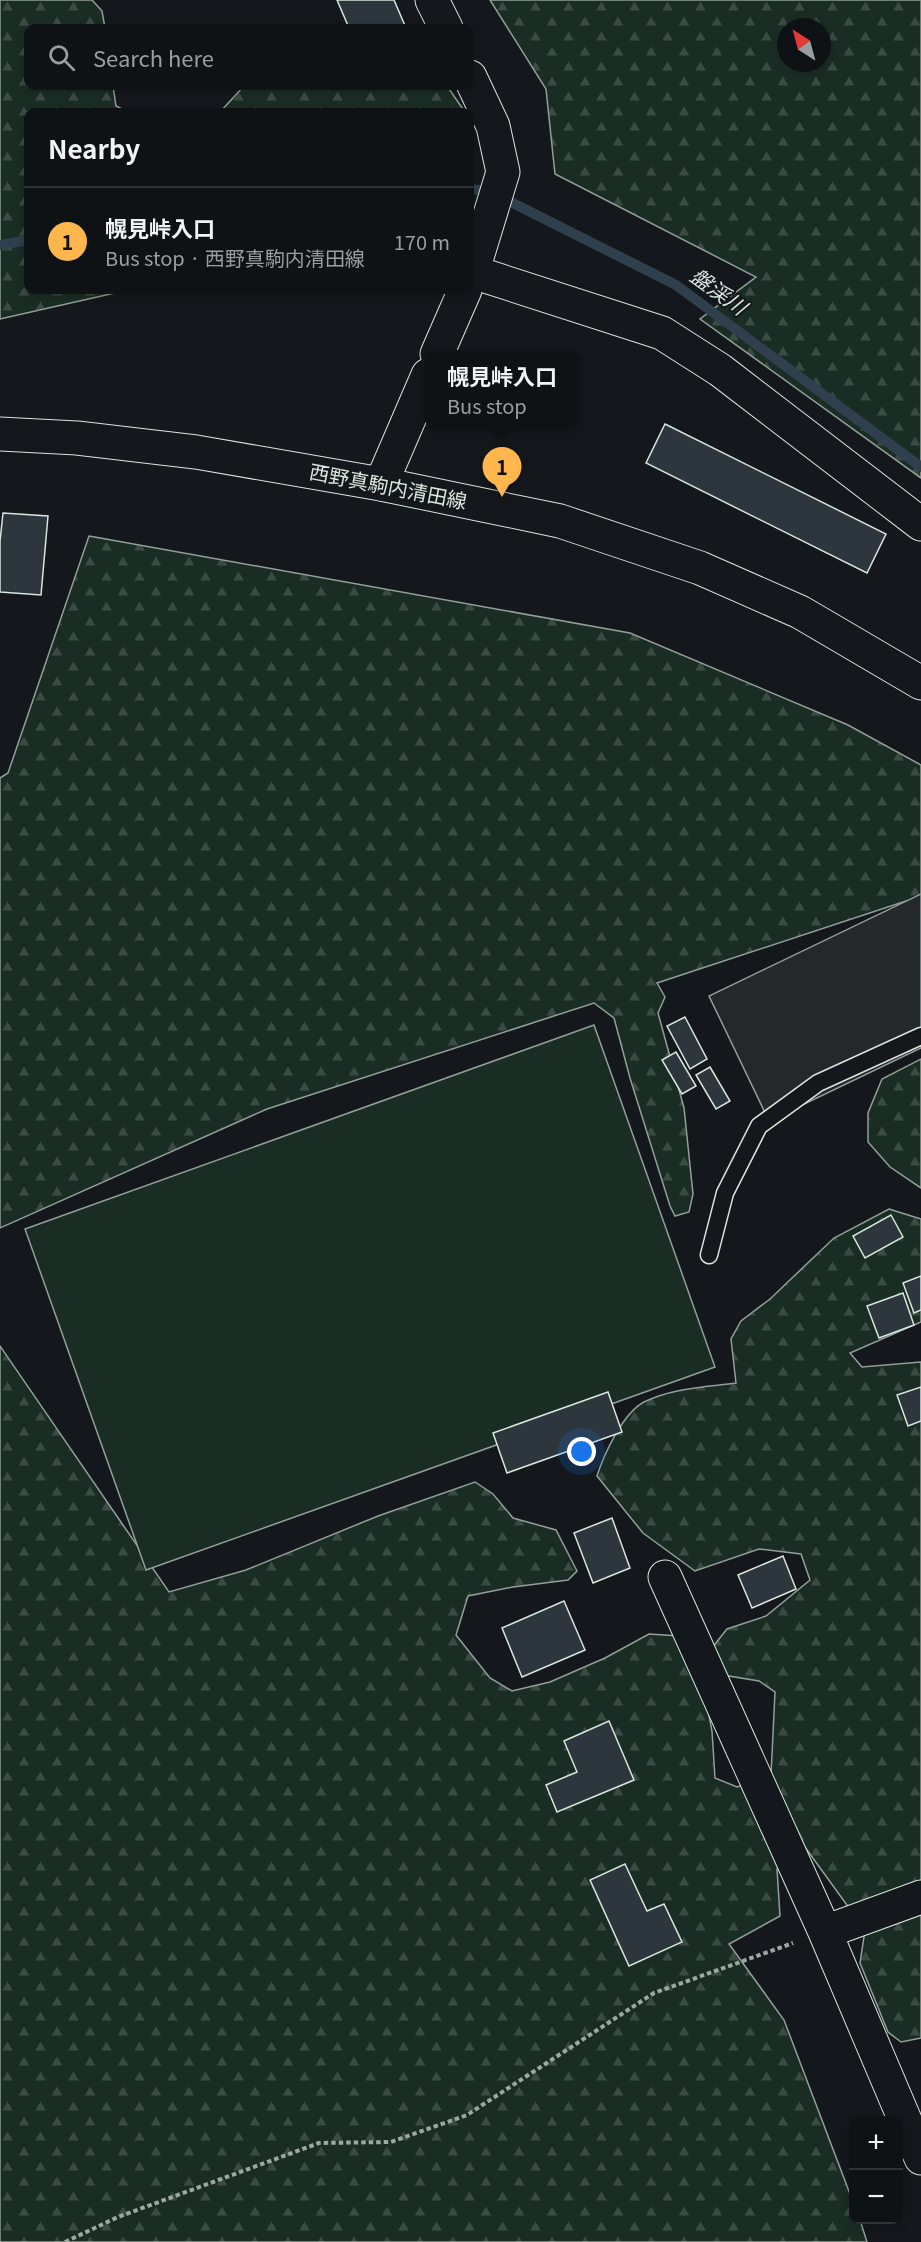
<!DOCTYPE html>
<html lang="en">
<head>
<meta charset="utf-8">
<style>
  body { margin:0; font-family:Georgia,"Noto Sans JP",serif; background:#1d2022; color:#f1f3f6 }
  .controls { position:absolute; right:18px; bottom:18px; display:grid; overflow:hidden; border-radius:12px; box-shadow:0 3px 9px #0003 }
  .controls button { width:54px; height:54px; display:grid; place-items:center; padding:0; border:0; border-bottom:2px solid #2f3234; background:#0f1215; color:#f1f3f6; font:30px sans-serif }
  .compass { position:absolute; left:777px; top:18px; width:54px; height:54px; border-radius:50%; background:#0f1215; box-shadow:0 3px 9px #0003; rotate:324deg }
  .you { position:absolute; left:582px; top:1452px; width:21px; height:21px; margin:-15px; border:4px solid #fff; border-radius:50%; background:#1a73e8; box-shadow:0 0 0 9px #1a73e833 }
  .badge { display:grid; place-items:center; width:39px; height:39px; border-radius:50%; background:#ffb74d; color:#111; font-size:20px; font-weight:700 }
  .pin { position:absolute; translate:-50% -50px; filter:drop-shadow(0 2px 3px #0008) }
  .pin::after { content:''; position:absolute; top:32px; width:21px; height:18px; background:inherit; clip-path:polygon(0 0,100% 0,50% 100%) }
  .popup { position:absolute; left:424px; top:350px; width:156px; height:78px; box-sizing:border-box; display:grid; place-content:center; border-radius:12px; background:#0f1215; filter:drop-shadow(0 2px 4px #0005); font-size:20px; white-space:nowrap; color:#9b9ea0 }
  .popup b { font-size:22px; color:#f1f3f6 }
  .popup::after { content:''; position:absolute; left:50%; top:100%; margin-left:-12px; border:12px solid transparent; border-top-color:#0f1215 }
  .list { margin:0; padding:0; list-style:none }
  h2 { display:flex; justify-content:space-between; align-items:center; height:78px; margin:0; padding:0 24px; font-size:26px }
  h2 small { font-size:20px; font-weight:400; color:#9b9ea0 }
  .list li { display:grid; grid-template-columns:39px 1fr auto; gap:18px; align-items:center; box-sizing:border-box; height:108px; padding:0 24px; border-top:2px solid #2f3234 }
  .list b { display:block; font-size:22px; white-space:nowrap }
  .list p { margin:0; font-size:20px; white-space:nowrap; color:#9b9ea0 }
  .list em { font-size:20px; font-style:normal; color:#9b9ea0 }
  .icon { flex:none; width:33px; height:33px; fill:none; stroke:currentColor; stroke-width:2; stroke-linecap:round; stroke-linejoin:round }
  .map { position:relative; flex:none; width:921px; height:2242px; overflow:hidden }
  .search { position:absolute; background:#0f1215; box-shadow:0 3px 9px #0003; left:24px; top:24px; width:450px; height:66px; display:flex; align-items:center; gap:15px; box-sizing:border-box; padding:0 21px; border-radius:12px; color:#9b9ea0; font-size:22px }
  .panel { position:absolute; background:#0f1215; box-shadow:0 3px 9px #0003; left:24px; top:108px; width:450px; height:186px; border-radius:12px }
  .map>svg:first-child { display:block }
</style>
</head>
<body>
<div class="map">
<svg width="921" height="2242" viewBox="0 0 921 2242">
  <defs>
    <pattern id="forest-firs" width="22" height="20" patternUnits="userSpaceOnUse" patternTransform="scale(1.5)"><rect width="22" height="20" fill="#1a2d24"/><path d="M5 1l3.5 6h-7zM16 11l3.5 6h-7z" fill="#3b4b43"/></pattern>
  </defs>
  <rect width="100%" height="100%" fill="#14181c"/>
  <!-- forest -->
  <path fill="url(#forest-firs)" stroke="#939e99" stroke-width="1.5" fill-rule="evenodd" d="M0 0H92L102 11 105 28H28V86H113L116 106 128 112H28V290H128L0 319Z
    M490 0H921V478L700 319 756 277 555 174 546 89ZM786 27H822V63H786Z
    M244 86H447L465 112H220Z
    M89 536 630 633 848 725 921 765V900L906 901 657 983 665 997 658 1013 684 1108 693 1194 689 1212 675 1216 670 1206 630 1078 614 1018 594 1003 267 1109 0 1228V778L8 773Z
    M921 1059V1188L890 1167 868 1142V1113L882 1079Z
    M889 1209 921 1219V1322L850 1353 862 1367 921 1362V2038L901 2042 888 2032 860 1963 865 1930 802 1843 777 1869 780 1916 729 1944 784 2020 853 2202 854 2220H860L867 2242H0V1346L169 1592 246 1570 378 1516 475 1482 493 1494 513 1518 556 1530 577 1571 568 1580 513 1587 468 1596 456 1635 490 1678 512 1691 550 1682 605 1658 649 1634 680 1636 705 1694 712 1731 715 1778 737 1787 771 1775 775 1692 759 1681 723 1675 711 1649 727 1629 766 1616 810 1580 801 1554 759 1549 695 1571 643 1533 597 1476C604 1454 623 1413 644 1402 672 1388 706 1387 736 1383L731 1339 741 1321 770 1299 834 1238Z"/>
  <!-- pitch -->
  <path fill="#1a2d24" stroke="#939e99" stroke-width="1.5" d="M594 1025 715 1367 146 1570 25 1229Z"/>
  <!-- parking -->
  <path fill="#24282b" stroke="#939e99" stroke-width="1.5" d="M921 894V1048L769 1121 709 996Z"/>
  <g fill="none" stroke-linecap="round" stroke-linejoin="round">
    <!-- stream -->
    <path stroke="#2f3f4d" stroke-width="10" d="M470 189 489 191 676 285 921 467
      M0 245 28 240"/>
  </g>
  <!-- building -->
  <path fill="#2c363c" stroke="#d8e6dc" stroke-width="1.5" d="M337 0H394L406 28H349Z
    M665 424 886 534 867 573 646 463Z
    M3 513 48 516 41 595 0 592V541Z
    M685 1017 707 1059 690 1069 667 1026Z
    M676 1052 696 1086 682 1094 662 1060Z
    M710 1067 730 1101 716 1109 696 1075Z
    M891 1215 903 1237 865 1258 853 1236Z
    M921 1276V1310L914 1313 903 1283Z
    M903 1293 914 1325 879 1338 867 1306Z
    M921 1387V1421L908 1426 897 1395Z
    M608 1392 622 1432 507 1473 493 1433Z
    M612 1518 630 1568 593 1583 574 1533Z
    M783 1556 796 1589 752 1608 738 1575Z
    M564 1601 585 1650 522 1677 502 1628Z
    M609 1721 634 1780 557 1812 546 1785 577 1772 564 1741Z
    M625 1864 647 1911 664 1904 682 1942 629 1966 590 1880Z"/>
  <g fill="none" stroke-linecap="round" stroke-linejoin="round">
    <!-- lane casing -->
    <g stroke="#d8e6dc" stroke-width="19">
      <path id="lane" d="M709 1255 725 1193 759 1126 818 1083 921 1036"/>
    </g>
    <!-- street casing -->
    <g stroke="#d8e6dc" stroke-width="35">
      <path id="street" d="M432 0 446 28
        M470 77 493 126 503 172 470 280
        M473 272 662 333 720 370 921 524
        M437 354 465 290
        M381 484 428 375
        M665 1577 825 1932 921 2158
        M825 1932 921 1897"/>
    </g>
    <!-- primary casing -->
    <g stroke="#d8e6dc" stroke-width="35">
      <path id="primary" d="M0 434 77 438 196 452 381 484 560 521 700 568 800 612 921 683"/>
    </g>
    <!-- path -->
    <path stroke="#9da8a2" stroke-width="4" stroke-dasharray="4.5 3" stroke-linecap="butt" d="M65 2242 118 2217 319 2143 391 2142 467 2115 654 1993 793 1943"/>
    <!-- lane -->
    <use href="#lane" stroke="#14181c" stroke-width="16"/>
    <!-- street -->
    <use href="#street" stroke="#14181c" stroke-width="33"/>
    <!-- primary -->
    <use href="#primary" stroke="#14181c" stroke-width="33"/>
  </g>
  <g text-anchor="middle" stroke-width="4.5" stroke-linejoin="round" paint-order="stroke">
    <!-- street labels -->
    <g font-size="20" fill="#d8e6dc" stroke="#14181c">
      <text transform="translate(388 487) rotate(11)" y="7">西野真駒内清田線</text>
    </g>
    <!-- water labels -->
    <g font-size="21" font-style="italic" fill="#d8e6dc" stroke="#14181c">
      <text transform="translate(718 292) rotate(36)" y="7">盤渓川</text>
    </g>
  </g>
</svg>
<div class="controls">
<button>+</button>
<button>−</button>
</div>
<svg class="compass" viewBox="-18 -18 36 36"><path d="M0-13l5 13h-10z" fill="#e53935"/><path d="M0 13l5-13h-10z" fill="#9b9ea0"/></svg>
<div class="you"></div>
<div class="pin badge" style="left:502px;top:497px">1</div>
<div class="popup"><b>幌見峠入口</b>Bus stop</div>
<div class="search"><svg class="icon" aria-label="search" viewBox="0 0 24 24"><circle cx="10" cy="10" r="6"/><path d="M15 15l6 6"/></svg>Search here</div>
<section class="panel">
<h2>Nearby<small></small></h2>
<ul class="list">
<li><span class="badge">1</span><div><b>幌見峠入口</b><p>Bus stop · 西野真駒内清田線</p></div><em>170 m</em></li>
</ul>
</section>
</div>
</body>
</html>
